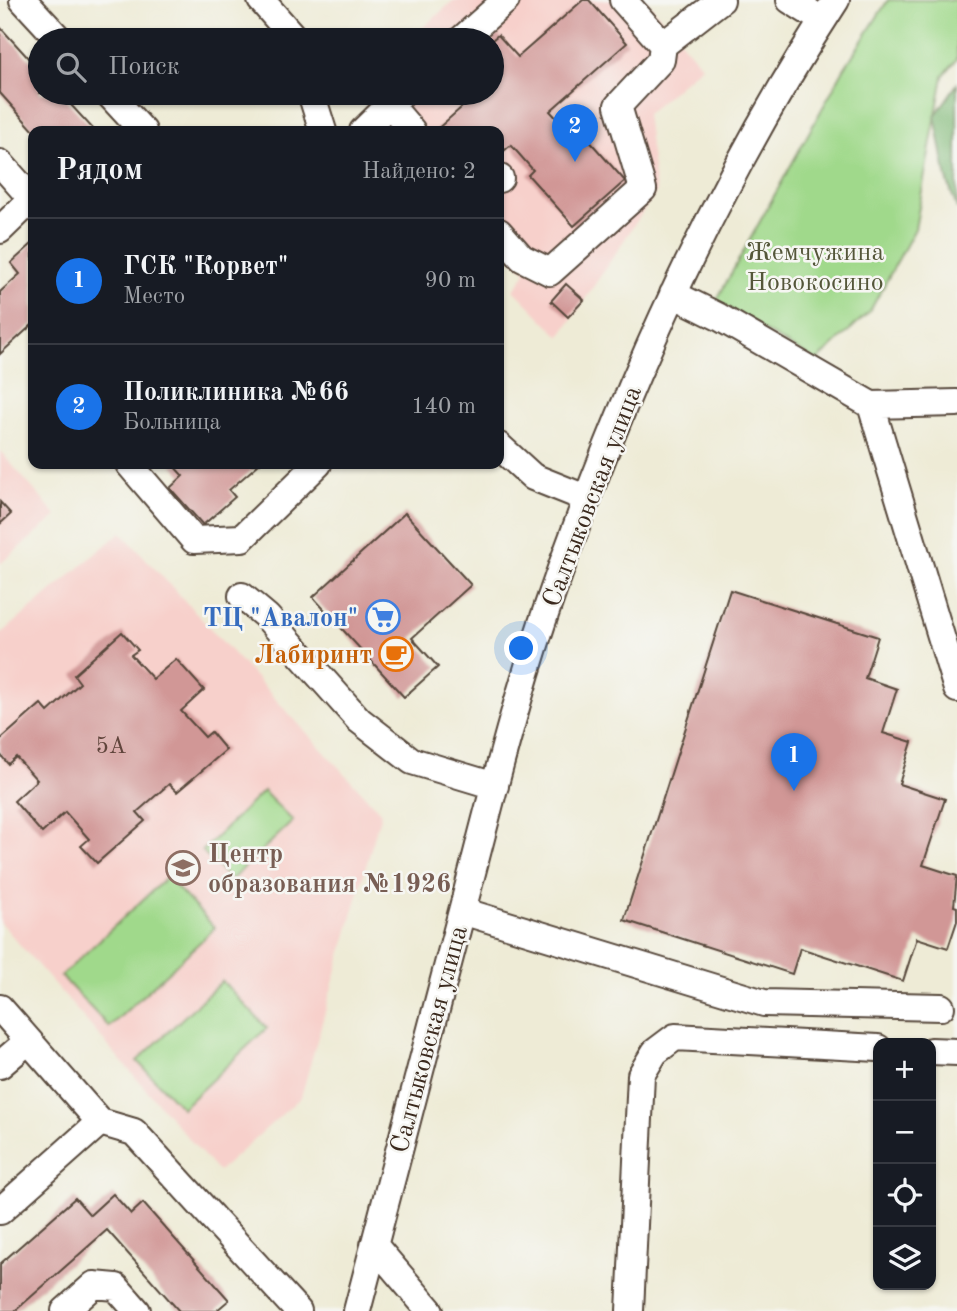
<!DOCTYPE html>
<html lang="ru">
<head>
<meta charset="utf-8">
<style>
  body { margin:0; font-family:"Old Standard TT",serif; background:#242831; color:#f1f3f6 }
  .controls { position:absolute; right:21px; bottom:21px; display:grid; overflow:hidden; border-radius:14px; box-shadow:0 2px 5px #0004 }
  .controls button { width:63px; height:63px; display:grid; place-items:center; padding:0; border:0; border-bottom:2px solid #363941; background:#171b24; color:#f1f3f6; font:35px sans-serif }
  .you { position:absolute; left:522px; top:649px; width:24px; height:24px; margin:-18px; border:5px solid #fff; border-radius:50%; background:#1a73e8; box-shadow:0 0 0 10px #1a73e833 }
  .badge { display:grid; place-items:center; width:46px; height:46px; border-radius:50%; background:#1a73e8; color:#fff; font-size:23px; font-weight:700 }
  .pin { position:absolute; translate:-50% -58px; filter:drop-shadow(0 2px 4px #0008) }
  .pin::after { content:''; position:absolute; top:37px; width:24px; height:21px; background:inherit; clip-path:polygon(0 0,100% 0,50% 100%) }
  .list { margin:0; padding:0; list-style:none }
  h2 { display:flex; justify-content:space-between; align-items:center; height:91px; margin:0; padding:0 28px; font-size:30px }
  h2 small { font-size:23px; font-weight:400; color:#9ea1a6 }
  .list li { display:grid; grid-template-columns:46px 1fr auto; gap:21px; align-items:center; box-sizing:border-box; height:126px; padding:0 28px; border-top:2px solid #363941 }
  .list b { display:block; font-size:26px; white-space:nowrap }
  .list p { margin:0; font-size:23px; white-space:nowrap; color:#9ea1a6 }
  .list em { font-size:23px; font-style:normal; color:#9ea1a6 }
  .icon { flex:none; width:38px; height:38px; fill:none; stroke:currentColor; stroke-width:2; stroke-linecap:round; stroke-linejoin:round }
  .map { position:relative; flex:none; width:957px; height:1311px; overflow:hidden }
  .search { position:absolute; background:#171b24; box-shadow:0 2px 5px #0004; left:28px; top:28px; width:476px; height:77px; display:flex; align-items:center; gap:18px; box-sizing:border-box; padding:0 24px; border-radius:38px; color:#9ea1a6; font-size:26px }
  .panel { position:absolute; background:#171b24; box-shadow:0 2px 5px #0004; left:28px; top:126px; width:476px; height:343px; border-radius:14px }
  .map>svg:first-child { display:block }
</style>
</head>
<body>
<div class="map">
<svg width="957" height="1311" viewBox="0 0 957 1311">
  <rect width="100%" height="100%" fill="#f6f6f2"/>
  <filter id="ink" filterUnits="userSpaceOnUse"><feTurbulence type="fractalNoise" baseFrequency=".0143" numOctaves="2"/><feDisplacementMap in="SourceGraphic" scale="14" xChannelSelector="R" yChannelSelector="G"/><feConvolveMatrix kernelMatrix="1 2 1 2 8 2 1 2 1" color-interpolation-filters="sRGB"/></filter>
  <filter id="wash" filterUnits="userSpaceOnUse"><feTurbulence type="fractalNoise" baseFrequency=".00686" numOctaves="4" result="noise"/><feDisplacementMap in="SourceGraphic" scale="28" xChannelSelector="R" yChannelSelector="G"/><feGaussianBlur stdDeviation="1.57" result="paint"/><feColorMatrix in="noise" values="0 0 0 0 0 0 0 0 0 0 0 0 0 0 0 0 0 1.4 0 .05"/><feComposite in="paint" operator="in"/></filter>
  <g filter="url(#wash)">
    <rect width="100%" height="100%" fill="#eeebd6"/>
    <!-- built -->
    <path fill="#f7d0cb" d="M454 0H646L702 66 646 114 656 192 560 337 514 290 526 272 499 242V131H399L370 102 381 93H492V40H409Z
      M0 451 57 516 0 564Z
      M121 532 381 813 301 1097 218 1172 0 922V635Z"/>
    <!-- green -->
    <path fill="#a0d98b" stroke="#6e8254" stroke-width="2" d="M888 0H957V59L943 76 915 229 870 311 817 361 715 303 844 69Z
      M263 791 293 821 231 880 202 851Z
      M167 877 215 928 109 1027 61 976Z
      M222 981 267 1028 182 1108 137 1061Z"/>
    <!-- forest -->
    <path fill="#80b977" stroke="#5e724a" stroke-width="2" d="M957 84V209L947 179 935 116Z"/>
    <g id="blocks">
      <!-- building -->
      <path fill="#d19796" d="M583 0H589L627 43 550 111 571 134 578 128 625 181 574 226 528 175 533 170 511 145 499 155V131H435L470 100 463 93H492V40L498 35 518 57Z
        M0 27 40 71V93H60L95 131H34L0 93Z
        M33 243V324L0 354V292L20 274 11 263Z
        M566 284 584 300 568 317 551 301Z
        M172 464H259L229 490 235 497 203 525 170 488 183 476Z
        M0 502 11 514 0 524Z
        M405 513 471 585 412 638 438 667 404 697 313 597Z
        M730 590 878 637 865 678 897 689 883 733 912 742 899 784 945 799 923 865 957 876 954 906 957 907V921L948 948 917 938 903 981 800 948 792 974 624 920Z
        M122 632 138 650 131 655 153 679 176 659 204 690 181 711 205 737 211 732 226 750 177 792 169 784 137 812 145 821 97 863 81 846 89 839 65 812 42 833 14 801 37 780 16 757 8 764 0 754V740L41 704 48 712 80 683 74 675Z
        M113 1194 131 1214 143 1203 229 1300 216 1311H179L107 1230 15 1311H0V1264L75 1198 90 1215Z"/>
    </g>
  </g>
  <g filter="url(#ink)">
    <use href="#blocks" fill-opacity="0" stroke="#56473a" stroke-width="2"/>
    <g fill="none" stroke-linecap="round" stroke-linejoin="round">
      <!-- minor casing -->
      <g stroke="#56473a" stroke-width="30">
        <path id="minor" d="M23 0 60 40
          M261 0 296 40
          M623 0 663 45 721 0
          M790 0 822 20
          M461 40 506 0
          M108 93 143 131
          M311 93 323 131
          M389 104 412 131
          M363 131 402 93
          M0 163 32 199 0 230
          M499 179 500 178
          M499 232 522 258 550 272 643 189 618 106 661 60 663 45
          M673 294 719 317 871 405 957 689
          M871 405 957 403
          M499 446 533 477 588 499
          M129 464 194 540 242 538 318 464
          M242 596 267 617 359 720 412 761 495 786
          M462 911 764 1003 941 1007
          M0 1008 100 1122 134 1132 298 1311
          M931 1051 957 1052
          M0 1065 28 1041
          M0 1211 100 1122
          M374 1245 430 1311
          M65 1311 94 1285 116 1287 137 1311
          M357 1311C394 1170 431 1029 468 888 491 800 513 710 542 623 615 408 711 191 836 0
          M630 1311 641 1075 655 1052 675 1037 878 1048"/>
      </g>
      <!-- minor -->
      <use href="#minor" stroke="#fff" stroke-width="26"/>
    </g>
  </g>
  <!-- icons -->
  <defs>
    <g id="supermarket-ring" transform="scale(1.75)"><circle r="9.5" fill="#f6f6f2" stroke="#3f7fe0" stroke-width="1.5"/><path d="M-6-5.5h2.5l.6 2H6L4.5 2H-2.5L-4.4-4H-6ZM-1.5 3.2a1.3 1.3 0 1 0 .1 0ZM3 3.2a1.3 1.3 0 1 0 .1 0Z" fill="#3f7fe0"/></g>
    <g id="cafe-ring" transform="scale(1.75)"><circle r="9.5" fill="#f6f6f2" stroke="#e8710a" stroke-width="1.5"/><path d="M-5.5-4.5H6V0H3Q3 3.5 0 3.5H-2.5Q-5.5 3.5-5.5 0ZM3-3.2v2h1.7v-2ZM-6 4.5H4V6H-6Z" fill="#e8710a"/></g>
    <g id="school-ring" transform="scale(1.75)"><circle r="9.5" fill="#f6f6f2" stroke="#8d6e63" stroke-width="1.5"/><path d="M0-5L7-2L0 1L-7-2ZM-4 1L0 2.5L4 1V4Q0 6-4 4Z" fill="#8d6e63"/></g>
  </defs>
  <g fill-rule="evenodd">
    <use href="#supermarket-ring" x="383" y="617"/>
    <use href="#cafe-ring" x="396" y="654"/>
    <use href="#school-ring" x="183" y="868"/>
  </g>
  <g text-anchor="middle" stroke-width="5" stroke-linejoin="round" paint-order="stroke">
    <!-- number labels -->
    <g font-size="23" fill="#60453c">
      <text x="111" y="753">5А</text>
    </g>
    <!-- park labels -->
    <g font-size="26" fill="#545639" stroke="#f6f6f2">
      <text x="815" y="260">Жемчужина<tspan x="815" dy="30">Новокосино</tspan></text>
    </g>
    <!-- street labels -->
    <g font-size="26" fill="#3b2a1e" stroke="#f6f6f2">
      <text transform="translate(591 496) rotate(-69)" y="9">Салтыковская улица</text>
      <text transform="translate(428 1039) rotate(-75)" y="9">Салтыковская улица</text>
    </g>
    <!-- shop labels -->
    <g font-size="26" font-weight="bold" fill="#366cbe" stroke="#f6f6f2" text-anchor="end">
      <text x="358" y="626">ТЦ "Авалон"</text>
    </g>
    <!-- food labels -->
    <g font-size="26" font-weight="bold" fill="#c56008" stroke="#f6f6f2" text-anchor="end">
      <text x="372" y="663">Лабиринт</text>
    </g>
    <!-- education labels -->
    <g font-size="26" font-weight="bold" fill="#785e54" stroke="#f6f6f2" text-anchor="start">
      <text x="208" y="862">Центр<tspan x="208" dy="30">образования №1926</tspan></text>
    </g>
  </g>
</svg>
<div class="controls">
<button>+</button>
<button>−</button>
<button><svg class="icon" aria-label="locate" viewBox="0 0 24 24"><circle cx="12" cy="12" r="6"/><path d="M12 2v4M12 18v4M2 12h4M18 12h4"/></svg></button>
<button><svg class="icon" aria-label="layers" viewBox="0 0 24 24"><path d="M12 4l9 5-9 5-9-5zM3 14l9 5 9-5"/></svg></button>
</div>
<div class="you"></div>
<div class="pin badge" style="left:794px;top:791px">1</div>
<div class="pin badge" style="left:575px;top:162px">2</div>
<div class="search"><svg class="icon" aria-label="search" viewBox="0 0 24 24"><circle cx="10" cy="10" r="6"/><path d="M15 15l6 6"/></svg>Поиск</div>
<section class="panel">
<h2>Рядом<small>Найдено: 2</small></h2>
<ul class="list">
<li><span class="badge">1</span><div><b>ГСК &quot;Корвет&quot;</b><p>Место</p></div><em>90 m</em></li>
<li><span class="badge">2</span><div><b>Поликлиника №66</b><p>Больница</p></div><em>140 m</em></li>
</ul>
</section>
</div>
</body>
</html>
